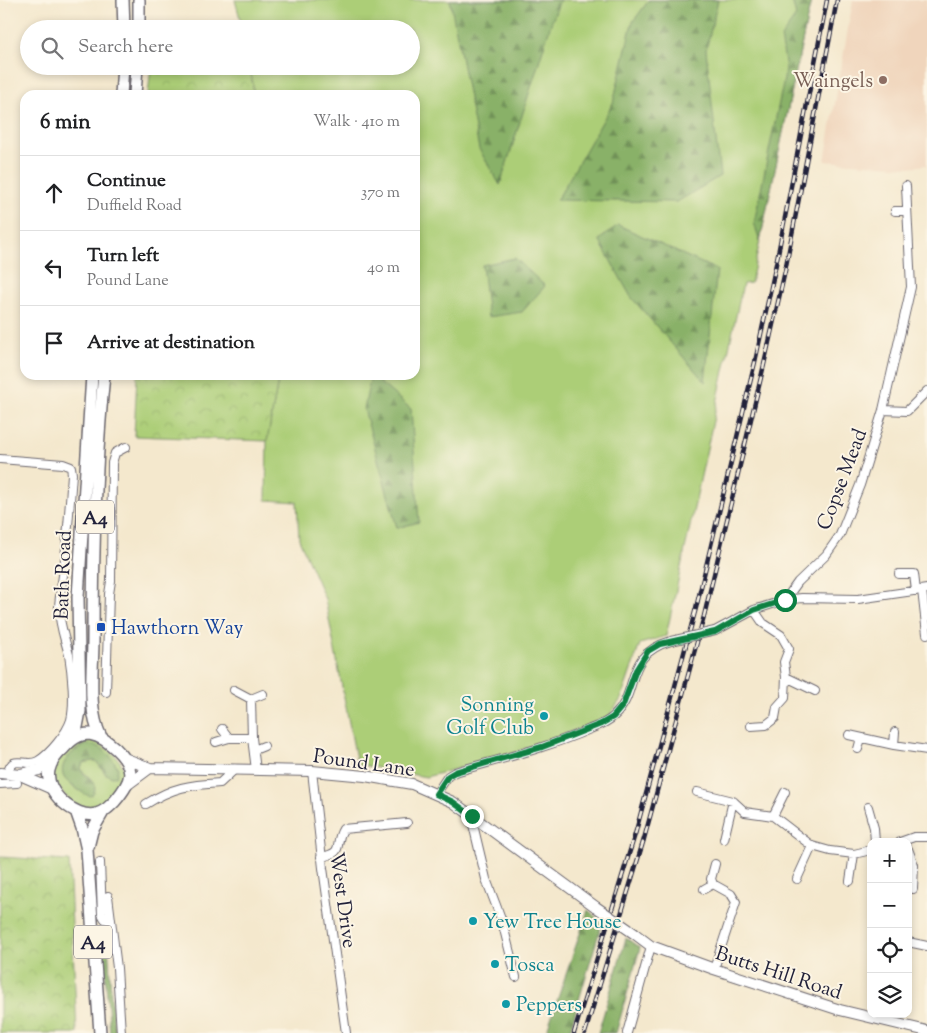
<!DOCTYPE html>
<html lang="en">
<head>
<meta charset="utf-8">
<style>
  body { margin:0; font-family:"Sorts Mill Goudy",serif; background:#f2f2f2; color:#202124 }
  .controls { position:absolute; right:15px; bottom:15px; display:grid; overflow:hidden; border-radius:10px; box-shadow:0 2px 8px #0003 }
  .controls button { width:45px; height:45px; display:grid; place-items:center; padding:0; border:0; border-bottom:1px solid #e0e0e0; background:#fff; color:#202124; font:25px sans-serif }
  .stop { position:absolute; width:15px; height:15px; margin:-11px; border:4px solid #0b8043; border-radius:50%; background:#fff }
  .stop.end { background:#0b8043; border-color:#fff; box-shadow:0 1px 5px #0008 }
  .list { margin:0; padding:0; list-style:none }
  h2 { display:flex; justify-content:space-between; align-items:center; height:65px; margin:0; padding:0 20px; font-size:21px }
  h2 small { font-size:16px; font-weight:400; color:#757577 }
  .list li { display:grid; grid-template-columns:32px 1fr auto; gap:15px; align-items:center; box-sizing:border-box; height:75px; padding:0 20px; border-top:1px solid #e0e0e0 }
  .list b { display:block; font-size:19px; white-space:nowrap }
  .list p { margin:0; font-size:16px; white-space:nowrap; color:#757577 }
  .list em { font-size:16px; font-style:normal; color:#757577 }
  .icon { flex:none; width:28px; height:28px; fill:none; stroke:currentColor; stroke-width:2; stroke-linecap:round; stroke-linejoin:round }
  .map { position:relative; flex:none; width:927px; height:1033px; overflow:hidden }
  .search { position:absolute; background:#fff; box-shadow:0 2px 8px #0003; left:20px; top:20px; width:400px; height:55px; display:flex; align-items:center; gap:12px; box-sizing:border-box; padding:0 18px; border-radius:28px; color:#757577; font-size:19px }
  .panel { position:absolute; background:#fff; box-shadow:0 2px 8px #0003; left:20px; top:90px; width:400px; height:290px; border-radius:15px }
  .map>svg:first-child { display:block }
</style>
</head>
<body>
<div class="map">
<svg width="927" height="1033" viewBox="0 0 927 1033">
  <defs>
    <pattern id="forest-firs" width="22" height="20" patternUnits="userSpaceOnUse" patternTransform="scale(1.25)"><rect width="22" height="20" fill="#89b168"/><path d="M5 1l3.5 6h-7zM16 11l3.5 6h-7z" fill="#709057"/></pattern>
    <pattern id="park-crowns" width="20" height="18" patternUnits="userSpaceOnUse" patternTransform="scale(1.25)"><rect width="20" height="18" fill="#acce77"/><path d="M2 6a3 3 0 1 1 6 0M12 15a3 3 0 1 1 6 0" fill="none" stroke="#94b168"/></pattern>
  </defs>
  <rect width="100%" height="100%" fill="#fcf5e5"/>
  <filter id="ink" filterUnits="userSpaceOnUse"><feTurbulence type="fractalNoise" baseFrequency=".02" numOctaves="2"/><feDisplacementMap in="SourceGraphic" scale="10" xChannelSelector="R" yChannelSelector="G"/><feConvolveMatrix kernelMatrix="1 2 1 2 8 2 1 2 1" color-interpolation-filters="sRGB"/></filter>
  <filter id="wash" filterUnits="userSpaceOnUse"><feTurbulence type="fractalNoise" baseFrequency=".0096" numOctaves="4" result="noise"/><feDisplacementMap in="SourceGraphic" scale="20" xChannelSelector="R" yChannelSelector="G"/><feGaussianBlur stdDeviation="1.12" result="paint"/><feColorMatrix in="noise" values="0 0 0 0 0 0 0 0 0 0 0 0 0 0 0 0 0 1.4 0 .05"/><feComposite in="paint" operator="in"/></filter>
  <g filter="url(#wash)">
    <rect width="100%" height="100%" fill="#f4e8cd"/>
    <!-- built -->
    <path fill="#f0d5bc" d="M853 0H927V165L908 167 825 161Z"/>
    <!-- grass -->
    <path fill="#acce77" stroke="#677859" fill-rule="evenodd" d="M235 0H811L751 283 743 284 666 636 640 644 621 699 608 718 507 755 426 777 357 764 325 599 299 539 297 502 266 500 267 441 279 375H415V95H254L250 66H411V29H243Z
      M87 739C101 741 128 761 124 778 121 792 100 812 85 809 76 807 67 797 60 791 40 772 69 745 87 739ZM84 745 114 761 118 769 106 774 96 761H91L83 763 80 769 92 780 85 794C79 790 71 786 66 780 55 767 73 750 84 745Z"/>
    <!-- forest -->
    <path fill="url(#forest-firs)" stroke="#566a52" d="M450 0H560L551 24 500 185 479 149Z
      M649 0H718L706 50 720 176 677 202 557 200 613 103 632 23Z
      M792 0H811L760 241 754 223 786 69 781 37 796 16Z
      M618 225 717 270 705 382 631 297 599 240Z
      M515 258 545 286 522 312 488 317 482 265Z
      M371 375 411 409 419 522 397 528 364 409Z
      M89 744C102 745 113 757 118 769L116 776 112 777 106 774 96 761H91L83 763 80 769C86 778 98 781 94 793L91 796C85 795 82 792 77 789 73 786 68 783 65 779 55 764 76 747 89 744Z
      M106 902 111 995 115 1033H110L101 923Z
      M588 910 602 923 569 1033H546Z
      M626 938 640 948 616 1033H598Z"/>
    <!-- park -->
    <path fill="url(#park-crowns)" stroke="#677859" d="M151 66H250L254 95H148Z
      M137 375H279L267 441 134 436Z
      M0 857 69 861 77 1033H0Z"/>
  </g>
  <g filter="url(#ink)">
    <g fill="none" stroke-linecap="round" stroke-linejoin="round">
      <!-- street casing -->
      <g stroke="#6c676e" stroke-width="10">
        <path id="street" d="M895 211H906
          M883 410 907 411 927 391
          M0 459 63 464 71 467 72 474C70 502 68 530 65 558 64 574 60 590 59 607 59 624 65 639 69 655 72 672 75 703 71 720 67 733 50 754 38 761 26 768 11 753 8 773
          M899 574H914L916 591
          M922 590 927 634
          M785 600 798 582 826 555 840 535 860 485 883 410 911 287 906 186
          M715 631 754 610 785 600 802 598 858 599 927 589
          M786 677 815 691
          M234 690 251 699 252 738 256 770
          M106 692 109 594 111 581 112 463 115 453 126 447
          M251 699 263 694
          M751 726 766 725 775 718 777 707 785 698 786 677 784 662 789 649 781 635 763 623 754 610
          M222 729 229 738
          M849 735 894 745 927 750
          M216 742 229 738H252
          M894 745 895 732
          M858 749 861 738
          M254 750 264 746
          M312 771 323 868 346 1033
          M0 784 17 783
          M697 792 733 801 745 812 773 816 812 846 830 851 854 854 871 850
          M436 794 448 776 455 772C500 759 547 748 590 729 598 726 608 722 614 716 641 691 622 655 671 641
          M146 804C173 787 189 785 220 783L235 769
          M868 807 874 828 875 842
          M471 816 486 879 502 921 516 977
          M773 816 785 792
          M724 839 733 801
          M900 842 914 837H927
          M908 849 914 865 913 889
          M321 857C346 852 333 846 343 829L407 823
          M100 862 102 914 105 919 110 921
          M797 879 812 846
          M850 881 854 854
          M713 884 711 879 715 864
          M704 889 713 884 731 894 736 902 714 969
          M108 896 117 968 121 1033
          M908 942 927 946
          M627 1033 651 946"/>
      </g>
      <!-- secondary casing -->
      <g stroke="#6c676e" stroke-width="12">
        <path id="secondary" d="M124 758 150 768 312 771 365 776 412 784 453 802 596 907
          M0 773 20 775 52 789
          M21 774 39 770 52 761
          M127 785 150 768
          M635 934 651 946 714 969 840 1010 927 1031"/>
      </g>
      <!-- primary casing -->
      <g stroke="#6c676e" stroke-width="14">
        <path id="primary" d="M123 0 124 29
          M139 0V29
          M121 95 123 66
          M135 95 137 66
          M90 734C101 736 108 742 116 749 137 769 132 781 115 801 109 807 104 812 96 814 75 819 44 792 49 770 51 761 57 754 64 748 71 740 78 734 90 734Z
          M101 737C87 710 93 670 93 640 93 552 95 463 104 375
          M68 743 77 727 80 711 78 597 92 375
          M76 811 82 828 87 850 100 1033
          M88 847 92 831 103 812"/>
      </g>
      <!-- street -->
      <use href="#street" stroke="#fff" stroke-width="8"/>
      <!-- secondary -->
      <use href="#secondary" stroke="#fff" stroke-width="10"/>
      <!-- primary -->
      <use href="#primary" stroke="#fff" stroke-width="11"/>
      <!-- rail casing -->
      <g stroke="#22223b" stroke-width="4.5">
        <path id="rail" d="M574 1033 636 831 696 608 755 362 776 264 827 0
          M585 1033 644 839 704 616 763 369 785 271 837 0"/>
      </g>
      <!-- rail -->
      <use href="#rail" stroke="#fcf5e5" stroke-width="2.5" stroke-dasharray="8" stroke-linecap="butt"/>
      <!-- street-bridge casing -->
      <g stroke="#6c676e" stroke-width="10" stroke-linecap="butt">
        <path id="street-bridge" d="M671 641 715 631"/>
      </g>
      <!-- secondary-bridge casing -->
      <g stroke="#6c676e" stroke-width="12" stroke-linecap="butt">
        <path id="secondary-bridge" d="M596 907 635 934"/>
      </g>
      <!-- street-bridge -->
      <use href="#street-bridge" stroke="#fff" stroke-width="8"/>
      <!-- secondary-bridge -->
      <use href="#secondary-bridge" stroke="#fff" stroke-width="10"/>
    </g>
  </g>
  <g fill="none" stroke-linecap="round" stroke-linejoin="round" filter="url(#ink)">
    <!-- route -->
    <path stroke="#0b8043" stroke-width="6" d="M472 816 453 802 436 794 448 776 455 772 542 747 601 724 613 717 623 705 636 670 648 651 660 644 715 632 754 610 785 600"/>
  </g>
  <!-- markers -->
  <circle fill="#8d6e63" stroke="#fcf5e5" stroke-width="2" cx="883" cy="80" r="5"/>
  <rect fill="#1a4fb4" stroke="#fcf5e5" stroke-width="2" x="96" y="622" width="10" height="10" rx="2.5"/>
  <g fill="#0f9aa8" stroke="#fcf5e5" stroke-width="2">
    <circle cx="544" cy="716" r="5"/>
    <circle cx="473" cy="921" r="5"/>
    <circle cx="495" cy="964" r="5"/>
    <circle cx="506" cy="1004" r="5"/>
  </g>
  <g text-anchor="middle" stroke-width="4" stroke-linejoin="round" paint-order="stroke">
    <!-- shield labels -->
    <g fill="#fcf5e5" stroke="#63616e" stroke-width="1">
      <rect x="76" y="500.5" width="38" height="33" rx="4"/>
      <rect x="74" y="925.5" width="38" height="33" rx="4"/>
    </g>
    <g font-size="19" font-weight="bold" fill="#22223b">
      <text x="95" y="524">A4</text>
      <text x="93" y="949">A4</text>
    </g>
    <!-- education labels -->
    <g font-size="20" fill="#785e54" stroke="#fcf5e5" text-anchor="end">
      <text x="873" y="87">Waingels</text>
    </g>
    <!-- street labels -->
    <g font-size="20" fill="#22223b" stroke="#fcf5e5">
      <text transform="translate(841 479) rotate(-69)" y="7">Copse Mead</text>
      <text transform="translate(62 575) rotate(-88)" y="7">Bath Road</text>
      <text transform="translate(364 762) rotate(8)" y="7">Pound Lane</text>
      <text transform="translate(344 900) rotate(82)" y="7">West Drive</text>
      <text transform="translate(779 972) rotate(18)" y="7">Butts Hill Road</text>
    </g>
    <!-- transit labels -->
    <g font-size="20" fill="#164399" stroke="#fcf5e5" text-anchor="start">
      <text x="111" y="634">Hawthorn Way</text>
    </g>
    <!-- culture labels -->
    <g font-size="20" fill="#0d838f" stroke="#fcf5e5" text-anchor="start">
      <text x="534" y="711" text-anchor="end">Sonning<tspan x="534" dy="23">Golf Club</tspan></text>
      <text x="483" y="928">Yew Tree House</text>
      <text x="505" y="971">Tosca</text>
      <text x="516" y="1011">Peppers</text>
    </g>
  </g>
</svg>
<div class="controls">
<button>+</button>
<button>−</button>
<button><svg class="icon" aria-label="locate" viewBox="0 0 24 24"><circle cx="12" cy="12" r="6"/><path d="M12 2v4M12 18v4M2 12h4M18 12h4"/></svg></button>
<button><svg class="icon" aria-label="layers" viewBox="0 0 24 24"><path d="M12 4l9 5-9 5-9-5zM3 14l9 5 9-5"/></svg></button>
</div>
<div class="stop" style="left:785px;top:600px"></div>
<div class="stop end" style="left:472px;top:816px"></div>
<div class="search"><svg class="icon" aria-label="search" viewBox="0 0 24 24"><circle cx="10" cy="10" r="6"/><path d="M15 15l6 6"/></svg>Search here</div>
<section class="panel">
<h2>6 min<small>Walk · 410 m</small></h2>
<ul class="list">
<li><svg class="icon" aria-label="ahead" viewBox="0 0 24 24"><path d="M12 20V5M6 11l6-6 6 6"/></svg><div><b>Continue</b><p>Duffield Road</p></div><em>370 m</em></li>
<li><svg class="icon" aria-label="left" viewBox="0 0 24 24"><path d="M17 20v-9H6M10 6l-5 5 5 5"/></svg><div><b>Turn left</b><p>Pound Lane</p></div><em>40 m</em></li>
<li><svg class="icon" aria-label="arrive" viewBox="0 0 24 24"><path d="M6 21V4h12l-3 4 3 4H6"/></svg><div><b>Arrive at destination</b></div></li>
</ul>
</section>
</div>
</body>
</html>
